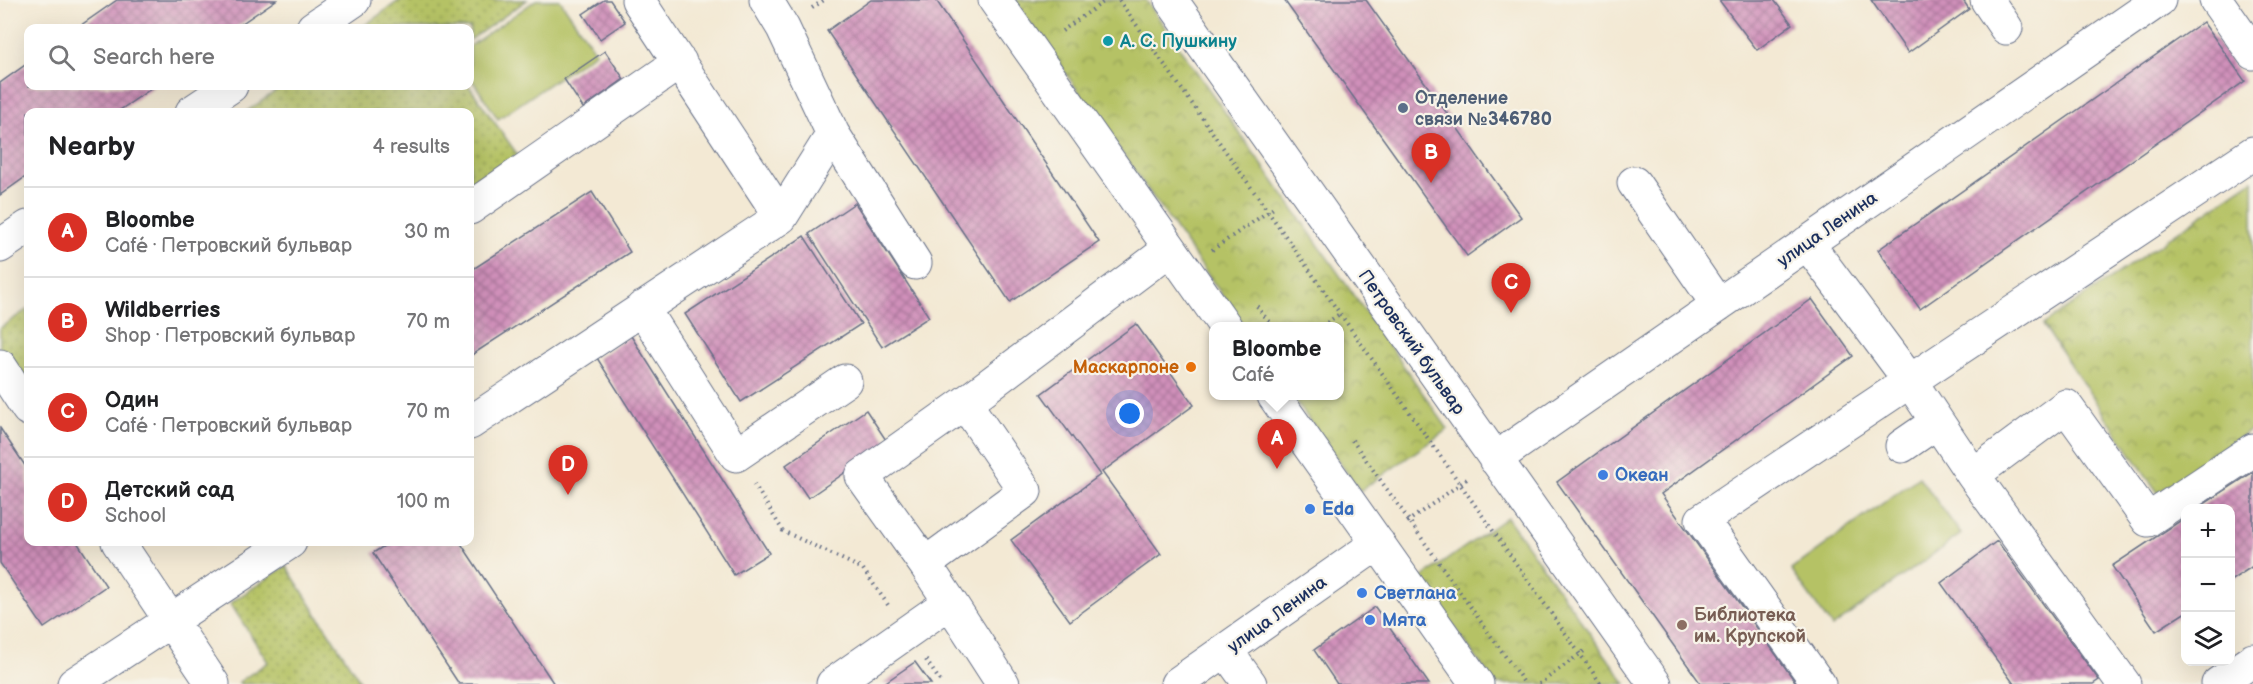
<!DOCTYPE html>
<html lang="en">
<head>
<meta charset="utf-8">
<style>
  body { margin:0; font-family:"Balsamiq Sans",sans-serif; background:#f6f6f6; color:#202124 }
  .controls { position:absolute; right:18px; bottom:18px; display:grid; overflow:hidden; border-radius:12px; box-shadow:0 6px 24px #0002 }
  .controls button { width:54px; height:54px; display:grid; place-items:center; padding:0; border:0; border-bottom:2px solid #e0e0e0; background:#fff; color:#202124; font:30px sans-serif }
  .you { position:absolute; left:1130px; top:414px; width:21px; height:21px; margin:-15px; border:4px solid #fff; border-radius:50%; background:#1a73e8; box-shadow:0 0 0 9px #1a73e833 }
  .badge { display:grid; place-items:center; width:39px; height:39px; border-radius:50%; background:#d93025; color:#fff; font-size:20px; font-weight:700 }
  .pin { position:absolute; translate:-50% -50px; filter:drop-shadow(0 2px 3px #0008) }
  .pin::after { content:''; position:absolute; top:32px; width:21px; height:18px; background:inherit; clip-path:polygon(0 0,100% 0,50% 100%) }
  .popup { position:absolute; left:1209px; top:322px; width:135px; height:78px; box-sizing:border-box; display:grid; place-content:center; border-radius:12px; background:#fff; filter:drop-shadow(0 2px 4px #0005); font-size:20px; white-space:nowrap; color:#757577 }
  .popup b { font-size:22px; color:#202124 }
  .popup::after { content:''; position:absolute; left:50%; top:100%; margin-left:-12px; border:12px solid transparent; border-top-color:#fff }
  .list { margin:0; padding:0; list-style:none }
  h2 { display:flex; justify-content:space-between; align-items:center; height:78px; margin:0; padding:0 24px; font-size:26px }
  h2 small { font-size:20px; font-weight:400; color:#757577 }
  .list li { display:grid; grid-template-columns:39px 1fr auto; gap:18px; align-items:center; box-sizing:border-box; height:90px; padding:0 24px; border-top:2px solid #e0e0e0 }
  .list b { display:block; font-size:22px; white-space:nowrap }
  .list p { margin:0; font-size:20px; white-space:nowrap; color:#757577 }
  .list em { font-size:20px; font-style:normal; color:#757577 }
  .icon { flex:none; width:33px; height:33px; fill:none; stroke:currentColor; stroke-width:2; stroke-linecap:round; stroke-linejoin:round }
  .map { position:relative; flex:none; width:2253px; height:684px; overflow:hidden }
  .search { position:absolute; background:#fff; box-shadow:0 6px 24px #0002; left:24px; top:24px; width:450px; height:66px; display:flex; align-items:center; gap:15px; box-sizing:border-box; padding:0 21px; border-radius:12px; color:#757577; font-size:22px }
  .panel { position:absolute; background:#fff; box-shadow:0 6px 24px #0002; left:24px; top:108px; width:450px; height:438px; border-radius:12px }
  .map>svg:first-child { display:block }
</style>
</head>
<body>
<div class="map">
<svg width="2253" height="684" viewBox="0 0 2253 684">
  <defs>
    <pattern id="grass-dots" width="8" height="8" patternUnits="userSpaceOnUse" patternTransform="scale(1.5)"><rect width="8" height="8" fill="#b5c265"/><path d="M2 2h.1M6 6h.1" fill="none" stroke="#929e56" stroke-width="1.8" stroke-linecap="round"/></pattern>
    <pattern id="park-crowns" width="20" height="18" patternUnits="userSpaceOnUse" patternTransform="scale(1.5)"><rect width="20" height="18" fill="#b5c265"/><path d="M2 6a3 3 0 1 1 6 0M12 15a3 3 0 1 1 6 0" fill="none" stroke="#929e56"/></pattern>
    <pattern id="building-cross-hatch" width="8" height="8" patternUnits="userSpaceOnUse" patternTransform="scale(1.5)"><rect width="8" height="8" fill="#d090ba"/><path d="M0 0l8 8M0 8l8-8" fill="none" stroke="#a8769a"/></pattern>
  </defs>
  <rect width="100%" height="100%" fill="#f7f3e8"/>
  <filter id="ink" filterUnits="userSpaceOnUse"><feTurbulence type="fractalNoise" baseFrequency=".0167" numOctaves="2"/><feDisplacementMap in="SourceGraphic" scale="12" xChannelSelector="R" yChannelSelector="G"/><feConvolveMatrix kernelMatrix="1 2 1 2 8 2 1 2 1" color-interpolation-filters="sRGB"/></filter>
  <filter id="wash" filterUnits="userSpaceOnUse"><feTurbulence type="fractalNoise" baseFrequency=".008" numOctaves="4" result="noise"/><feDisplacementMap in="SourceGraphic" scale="24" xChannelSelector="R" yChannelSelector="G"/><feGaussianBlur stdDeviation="1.35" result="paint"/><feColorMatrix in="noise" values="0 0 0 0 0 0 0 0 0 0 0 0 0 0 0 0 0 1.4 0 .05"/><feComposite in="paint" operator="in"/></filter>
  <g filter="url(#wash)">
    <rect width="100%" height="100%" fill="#f3e9d4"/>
    <!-- grass -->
    <path fill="url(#grass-dots)" stroke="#687862" stroke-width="1.5" d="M400 0H527L470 40V28H361Z
      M283 86H469L522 161 470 197V112H246Z
      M28 309V394L0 354V328Z
      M286 566 362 684H240L239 682 268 662 230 603Z"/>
    <!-- park -->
    <path fill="url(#park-crowns)" stroke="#687862" stroke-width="1.5" d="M1014 0H1146L1448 429 1360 491 1292 396H1340V326H1244Z
      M2253 180V428L2158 493 2043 325Z
      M1507 517 1626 684H1495L1420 579Z"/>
    <!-- pitch -->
    <path fill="#b5c265" stroke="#687862" stroke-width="1.5" d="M536 0H560L596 52 498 119 470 77V46Z
      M1919 477 1961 534 1832 627 1791 570Z"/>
    <g id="blocks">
      <!-- building -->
      <path fill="url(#building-cross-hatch)" d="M117 0H276L235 28H77Z
        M604 0H610L625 22 600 39 583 14Z
        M871 0H936L1099 242 1010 302 827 31Z
        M1284 0H1366L1521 217 1467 256Z
        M1719 0H1774L1792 24 1757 50Z
        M1871 0H1963L1969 9 1908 53Z
        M2203 22 2245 81 1920 309 1878 250Z
        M605 51 624 79 583 108 564 79Z
        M28 63V86H155L117 112H28V175L0 195V83Z
        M592 192 630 252 470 356V271Z
        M855 203 929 317 882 347 809 234Z
        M804 236 861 324 741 402 685 314Z
        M1812 299 1853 356 1661 494 1797 684H1701L1557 482Z
        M1136 324 1194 405 1102 472 1161 554 1070 621 1011 540 1100 475 1041 394Z
        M631 336 769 553 734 575 597 358Z
        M866 410 888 443 808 498 786 465Z
        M0 428 28 470V542H77L106 586 44 628 0 563Z
        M2253 472V566L2230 581V508H2198Z
        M2186 517V612L2156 631 2112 566Z
        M1997 541 2099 680 2093 684H2014L1941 583Z
        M390 542H460L554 684H459L373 553Z
        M1375 607 1429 684H1337L1314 650Z
        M915 662 931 684H883Z"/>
    </g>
  </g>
  <g filter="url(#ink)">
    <use href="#blocks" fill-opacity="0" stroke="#677087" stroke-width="1.5"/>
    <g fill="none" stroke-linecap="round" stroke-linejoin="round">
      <!-- minor casing -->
      <g stroke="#677087" stroke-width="35">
        <path id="minor" d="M638 0 781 217
          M995 0 1225 326
          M1171 0 1655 684
          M1987 0 2006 28
          M2216 0 2253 53
          M313 28 354 0
          M192 112 231 86
          M833 134 915 263
          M1634 183 1718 305
          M470 208 680 62
          M1807 243 1910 381 2253 153
          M0 246 28 227
          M642 308 736 455 845 381
          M0 366 28 409
          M1274 396 1477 684
          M470 423 781 217 833 134 783 28 766 0
          M1902 446 1937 422
          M1495 459 2159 0
          M1973 475 2066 406 2148 520 2253 450
          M118 542 213 684
          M925 564 1025 491 965 403
          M950 602 925 564 862 476 965 403 1170 249
          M1226 651 1250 684
          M74 684 290 542
          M833 684 950 602 1003 684
          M1177 684 1378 543
          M1819 684 1702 520 1910 381 1973 475 2124 684
          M2218 684 2253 660"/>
      </g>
      <!-- path -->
      <path stroke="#677087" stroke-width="4" stroke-dasharray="1.5 4.5" stroke-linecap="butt" d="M1119 0 1601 684
        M812 8 824 0
        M1062 31 1106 0
        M1212 250 1275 207
        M1257 306 1272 326
        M1322 326 1341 313
        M1352 440 1525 684
        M754 484 783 531 863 569 888 605
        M1407 522 1467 479
        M926 660 942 684
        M1539 684 1587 649"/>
      <!-- minor -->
      <use href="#minor" stroke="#fff" stroke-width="33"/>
    </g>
  </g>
  <!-- markers -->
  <circle fill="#0f9aa8" stroke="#f7f3e8" stroke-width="2" cx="1108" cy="41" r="6"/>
  <circle fill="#5c6f8a" stroke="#f7f3e8" stroke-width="2" cx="1403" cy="108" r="6"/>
  <circle fill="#e8710a" stroke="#f7f3e8" stroke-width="2" cx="1191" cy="367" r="6"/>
  <g fill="#3f7fe0" stroke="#f7f3e8" stroke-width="2">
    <circle cx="1603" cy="475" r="6"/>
    <circle cx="1310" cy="509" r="6"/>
    <circle cx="1362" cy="593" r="6"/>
    <circle cx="1370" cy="620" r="6"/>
  </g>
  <circle fill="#8d6e63" stroke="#f7f3e8" stroke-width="2" cx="1682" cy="625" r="6"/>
  <g text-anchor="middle" stroke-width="4.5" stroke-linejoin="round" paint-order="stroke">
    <!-- culture labels -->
    <g font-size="18" font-weight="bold" fill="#0d838f" stroke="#f7f3e8" text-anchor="start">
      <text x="1120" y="47">А. С. Пушкину</text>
    </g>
    <!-- service labels -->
    <g font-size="18" font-weight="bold" fill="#4e5e75" stroke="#f7f3e8" text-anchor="start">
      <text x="1415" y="104">Отделение<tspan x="1415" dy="21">связи №346780</tspan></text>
    </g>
    <!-- street labels -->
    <g font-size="18" fill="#1b2f5e" stroke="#f7f3e8">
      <text transform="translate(1827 229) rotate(-35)" y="6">улица Ленина</text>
      <text transform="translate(1412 342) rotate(55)" y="6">Петровский бульвар</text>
      <text transform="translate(1277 614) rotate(-36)" y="6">улица Ленина</text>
    </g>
    <!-- food labels -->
    <g font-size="18" font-weight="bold" fill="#c56008" stroke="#f7f3e8" text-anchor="end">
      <text x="1179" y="373">Маскарпоне</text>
    </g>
    <!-- shop labels -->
    <g font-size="18" font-weight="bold" fill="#366cbe" stroke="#f7f3e8" text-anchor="start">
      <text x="1615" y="481">Океан</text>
      <text x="1322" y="515">Eda</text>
      <text x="1374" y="599">Светлана</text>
      <text x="1382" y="626">Мята</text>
    </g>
    <!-- education labels -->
    <g font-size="18" font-weight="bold" fill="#785e54" stroke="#f7f3e8" text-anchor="start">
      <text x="1694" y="621">Библиотека<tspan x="1694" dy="21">им. Крупской</tspan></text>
    </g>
  </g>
</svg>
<div class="controls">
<button>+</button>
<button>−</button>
<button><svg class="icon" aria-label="layers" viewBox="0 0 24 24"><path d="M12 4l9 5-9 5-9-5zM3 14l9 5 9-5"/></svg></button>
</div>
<div class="you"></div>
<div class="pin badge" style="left:1277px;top:469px">A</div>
<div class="popup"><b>Bloombe</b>Café</div>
<div class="pin badge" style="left:1431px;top:183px">B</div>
<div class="pin badge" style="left:1511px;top:313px">C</div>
<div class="pin badge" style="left:568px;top:495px">D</div>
<div class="search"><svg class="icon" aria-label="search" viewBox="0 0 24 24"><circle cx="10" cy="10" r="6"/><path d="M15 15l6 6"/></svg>Search here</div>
<section class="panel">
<h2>Nearby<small>4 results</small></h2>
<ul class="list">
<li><span class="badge">A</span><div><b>Bloombe</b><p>Café · Петровский бульвар</p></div><em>30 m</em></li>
<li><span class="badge">B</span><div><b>Wildberries</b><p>Shop · Петровский бульвар</p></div><em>70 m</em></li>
<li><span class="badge">C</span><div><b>Один</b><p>Café · Петровский бульвар</p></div><em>70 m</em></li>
<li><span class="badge">D</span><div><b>Детский сад</b><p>School</p></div><em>100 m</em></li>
</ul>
</section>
</div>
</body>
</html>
